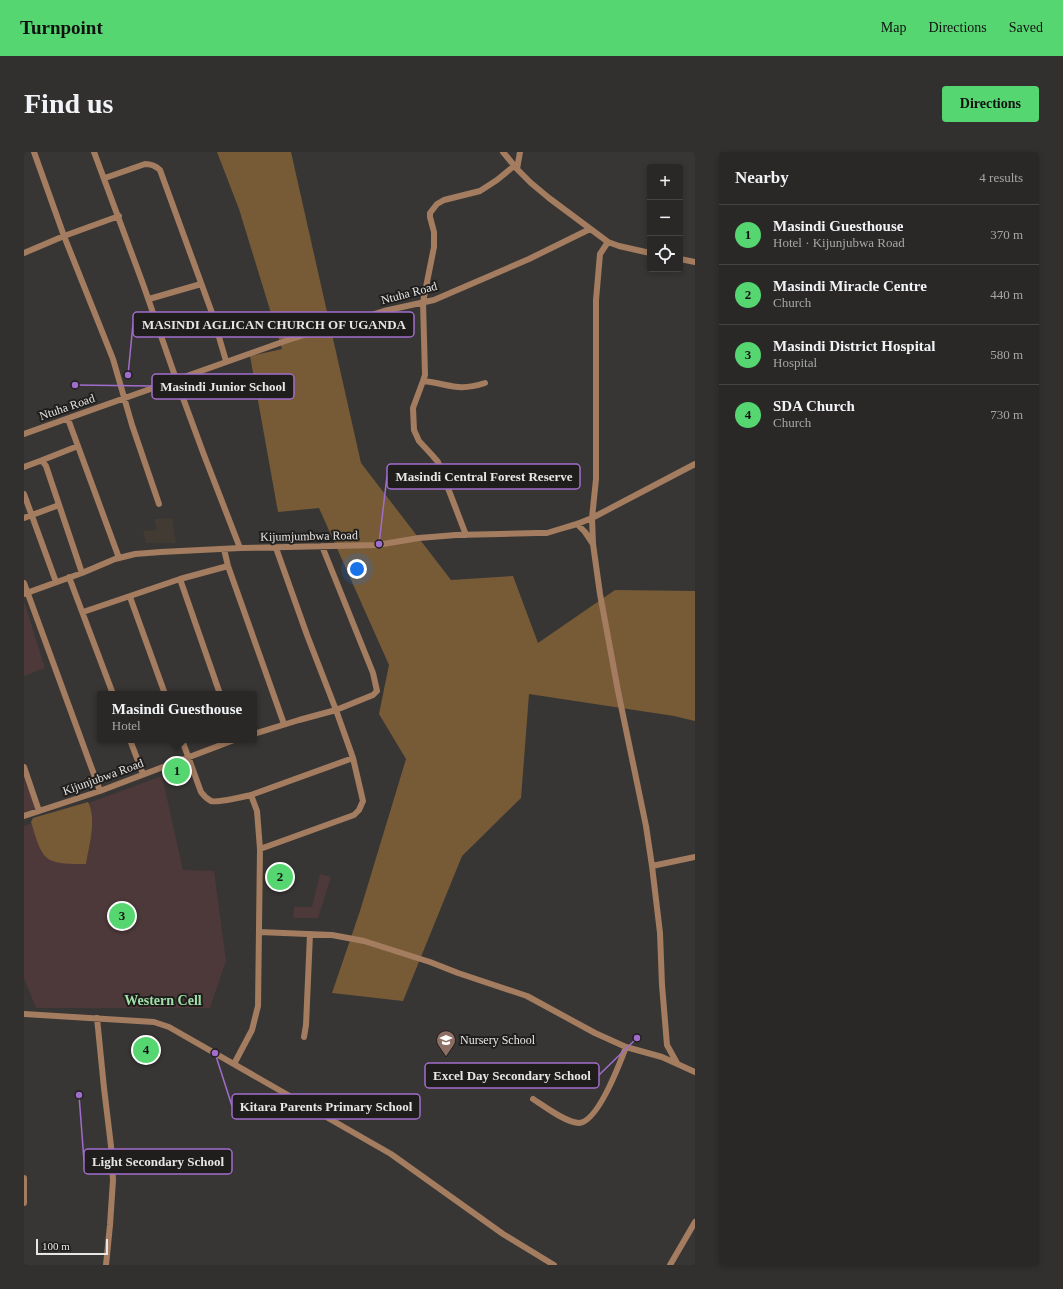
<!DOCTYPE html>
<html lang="en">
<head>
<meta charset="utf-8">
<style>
  body { margin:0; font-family:Georgia,serif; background:#32302f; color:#f1f3f6 }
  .controls { position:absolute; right:12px; top:12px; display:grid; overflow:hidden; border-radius:4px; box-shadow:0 2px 6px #0003 }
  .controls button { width:36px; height:36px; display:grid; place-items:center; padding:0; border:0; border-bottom:1px solid #464444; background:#2a2827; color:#f1f3f6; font:20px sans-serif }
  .scale { position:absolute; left:12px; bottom:10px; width:72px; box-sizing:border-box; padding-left:4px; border:2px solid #e8e6e5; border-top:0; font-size:11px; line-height:14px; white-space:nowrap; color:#e8e6e5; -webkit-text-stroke:3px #1f1e1d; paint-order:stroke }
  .you { position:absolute; left:333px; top:417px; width:14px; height:14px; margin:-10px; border:3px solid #fff; border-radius:50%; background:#1a73e8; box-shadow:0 0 0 6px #1a73e833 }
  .badge { display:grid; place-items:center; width:26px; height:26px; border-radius:50%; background:#56d671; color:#111; font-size:13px; font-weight:700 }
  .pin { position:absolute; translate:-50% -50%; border:2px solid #fff; box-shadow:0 1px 4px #0006 }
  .popup { position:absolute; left:73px; top:539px; width:160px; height:52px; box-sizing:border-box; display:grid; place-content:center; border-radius:4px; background:#2a2827; filter:drop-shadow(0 1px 3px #0005); font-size:13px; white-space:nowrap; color:#a5a6a7 }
  .popup b { font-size:15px; color:#f1f3f6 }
  .popup::after { content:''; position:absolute; left:50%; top:100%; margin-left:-8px; border:8px solid transparent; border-top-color:#2a2827 }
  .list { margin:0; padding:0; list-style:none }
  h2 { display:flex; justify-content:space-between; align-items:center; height:52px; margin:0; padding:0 16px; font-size:17px }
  h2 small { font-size:13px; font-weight:400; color:#a5a6a7 }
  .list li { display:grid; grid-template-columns:26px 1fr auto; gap:12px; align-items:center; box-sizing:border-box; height:60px; padding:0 16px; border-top:1px solid #464444 }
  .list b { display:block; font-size:15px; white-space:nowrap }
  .list p { margin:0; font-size:13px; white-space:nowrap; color:#a5a6a7 }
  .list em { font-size:13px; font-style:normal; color:#a5a6a7 }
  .icon { flex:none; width:22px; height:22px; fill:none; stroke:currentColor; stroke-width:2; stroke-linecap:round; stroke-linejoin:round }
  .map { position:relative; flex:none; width:671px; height:1113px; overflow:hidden; border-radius:4px }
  header { display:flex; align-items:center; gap:24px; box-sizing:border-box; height:56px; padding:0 20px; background:#56d671; color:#111 }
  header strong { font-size:19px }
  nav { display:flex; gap:22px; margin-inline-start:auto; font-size:14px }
  .intro { display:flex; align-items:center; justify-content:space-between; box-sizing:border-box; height:96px; padding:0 24px }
  h1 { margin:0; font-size:28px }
  .button { padding:10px 18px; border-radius:4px; background:#56d671; color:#111; font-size:14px; font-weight:700 }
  main { display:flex; gap:24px; padding:0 24px }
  aside { flex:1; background:#2a2827; border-radius:4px; box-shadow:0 2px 6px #0003 }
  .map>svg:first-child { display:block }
</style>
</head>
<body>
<header>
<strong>Turnpoint</strong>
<nav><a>Map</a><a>Directions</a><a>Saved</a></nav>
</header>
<div class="intro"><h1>Find us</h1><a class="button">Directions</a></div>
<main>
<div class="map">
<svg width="671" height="1113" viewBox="0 0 671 1113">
  <rect width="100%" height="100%" fill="#383634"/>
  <!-- built -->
  <path fill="#413b33" d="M148 366 152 391H122L119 379 133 378 130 367Z"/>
  <!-- education -->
  <path fill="#4d383a" d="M0 449 21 516 0 524Z
    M138 624 159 718 190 719 202 809 186 856H12L0 826V674L16 669Z
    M0 626 12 659 0 662Z
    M296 722 307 725 294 766H269L270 755H288Z"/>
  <!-- green -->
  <path fill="#775b37" d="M193 0H267L337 311 427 428 489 424 514 491 591 438 671 439V569L650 564 505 542 497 646 438 704 379 849 308 841 336 759 382 607 355 562 365 513 295 356 254 360 226 204 258 197 215 57Z
    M64 650C73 667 65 693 62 712 52 712 29 713 22 705 15 699 10 679 7 670L9 666Z"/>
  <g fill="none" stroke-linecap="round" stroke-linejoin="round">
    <!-- street -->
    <path stroke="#a47c5f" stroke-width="6" d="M10 0 40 84 89 207 108 273 135 352
      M70 0 119 132 152 227 180 303 216 396
      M479 0 493 17 507 31 525 46 584 90 595 94 626 101
      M493 17 496 0
      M81 26 121 12C127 12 131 13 136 18L188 161 202 209
      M584 90 576 102 572 148V327L568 366 569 392 576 442 594 539 622 674 628 714 636 781 638 833 643 893 653 911
      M0 101 40 84 95 64
      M656 107 671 110
      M125 147 177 132
      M399 229C426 232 433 240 461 231
      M44 267 95 406
      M0 282 264 188 360 159 410 148 505 107 566 77
      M16 309 54 294
      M0 315 16 309 19 310 22 314 58 421
      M0 342 32 430
      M0 366 35 353
      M553 372 561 380 569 392
      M442 383 414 310 408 303 395 289 390 278 389 256 399 229 401 223 399 150 410 95V80L406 65V61L413 52 420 48 456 39 473 28 490 14
      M200 397 204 414 260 572
      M45 425 89 542
      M156 427 196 542
      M0 431 76 639
      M0 442 58 421 91 407 111 402 137 400 216 396 353 393 395 386 432 383 513 381H523L536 377 553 372 568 366 671 312
      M106 445 141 542
      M59 460 156 427 204 414
      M230 582 275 568 312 558 349 543 353 539 349 521 298 394
      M106 588 119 622
      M158 588 177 640C180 644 183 647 187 649 195 651 218 645 227 643L233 659 236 697 234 854 228 878 210 912
      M0 615 15 659
      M227 643 329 606
      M0 664 76 639 210 588
      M236 697 330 663 335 658 339 649 329 606 312 558 283 483 252 396
      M628 714 671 705
      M235 780 308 783 340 789 406 810 434 821 503 844 571 881 602 895 638 905 671 920
      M0 862 130 870 145 875 367 1002 479 1082 530 1113
      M73 866 80 936 87 994 89 1028 86 1073 82 1113
      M280 885 282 873 286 782
      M509 947C520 954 542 971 555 971 574 970 596 911 602 895
      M0 1026V1051
      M646 1113 671 1070"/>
  </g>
  <!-- icons -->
  <defs>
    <g id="school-pin" transform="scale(1)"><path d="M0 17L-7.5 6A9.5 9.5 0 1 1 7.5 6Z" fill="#8d6e63" stroke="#1f1e1d"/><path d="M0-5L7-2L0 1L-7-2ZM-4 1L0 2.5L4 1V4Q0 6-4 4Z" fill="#fff"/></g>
  </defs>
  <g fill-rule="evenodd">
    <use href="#school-pin" x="422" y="888"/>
  </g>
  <g text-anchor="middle" stroke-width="4" stroke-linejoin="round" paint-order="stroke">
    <!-- street labels -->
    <g font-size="12" fill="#e8e6e5" stroke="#1f1e1d">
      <text transform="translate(385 141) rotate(-15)" y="4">Ntuha Road</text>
      <text transform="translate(43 255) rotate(-19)" y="4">Ntuha Road</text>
      <text transform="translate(285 384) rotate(-1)" y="4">Kijumjumbwa Road</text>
      <text transform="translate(79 625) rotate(-20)" y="4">Kijunjubwa Road</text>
    </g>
    <!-- poi labels -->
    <g font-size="12" fill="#e8e6e5" stroke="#1f1e1d" text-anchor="start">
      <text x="436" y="892">Nursery School</text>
    </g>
    <!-- quarter labels -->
    <g font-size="14" font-weight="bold" fill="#a0dfa7" stroke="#1f1e1d">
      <text x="139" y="853">Western Cell</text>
    </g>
  </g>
  <!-- callouts -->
  <path fill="none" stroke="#a16dcc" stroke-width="1.5" d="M104 223L109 172M51 233L128 234M355 392L363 324M613 886L575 923M191 901L208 954M55 943L60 1009"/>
  <g fill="#a16dcc" stroke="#1f1e1d" stroke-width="1.5">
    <circle cx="104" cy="223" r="4"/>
    <circle cx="51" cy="233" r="4"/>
    <circle cx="355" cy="392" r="4"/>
    <circle cx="613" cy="886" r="4"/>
    <circle cx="191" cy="901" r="4"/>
    <circle cx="55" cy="943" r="4"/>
  </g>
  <g fill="#1f1e1d" stroke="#a16dcc" stroke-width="1.5">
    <rect x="109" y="160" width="281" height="25" rx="4"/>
    <rect x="128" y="222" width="142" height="25" rx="4"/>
    <rect x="363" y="312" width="193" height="25" rx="4"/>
    <rect x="401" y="911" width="174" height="25" rx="4"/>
    <rect x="208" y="942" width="188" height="25" rx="4"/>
    <rect x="60" y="997" width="148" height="25" rx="4"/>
  </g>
  <g font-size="13" text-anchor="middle" font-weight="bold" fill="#e8e6e5">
    <text x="250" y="177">MASINDI AGLICAN CHURCH OF UGANDA</text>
    <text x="199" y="239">Masindi Junior School</text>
    <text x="460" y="329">Masindi Central Forest Reserve</text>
    <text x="488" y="928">Excel Day Secondary School</text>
    <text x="302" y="959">Kitara Parents Primary School</text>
    <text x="134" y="1014">Light Secondary School</text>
  </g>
</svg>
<div class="controls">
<button>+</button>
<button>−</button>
<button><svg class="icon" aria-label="locate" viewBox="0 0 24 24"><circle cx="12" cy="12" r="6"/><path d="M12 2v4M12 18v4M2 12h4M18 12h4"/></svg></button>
</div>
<div class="scale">100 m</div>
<div class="you"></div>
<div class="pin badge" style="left:153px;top:619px">1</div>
<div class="popup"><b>Masindi Guesthouse</b>Hotel</div>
<div class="pin badge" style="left:256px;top:725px">2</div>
<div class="pin badge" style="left:98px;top:764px">3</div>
<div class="pin badge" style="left:122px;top:898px">4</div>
</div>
<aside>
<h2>Nearby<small>4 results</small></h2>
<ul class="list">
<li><span class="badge">1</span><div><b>Masindi Guesthouse</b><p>Hotel · Kijunjubwa Road</p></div><em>370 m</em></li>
<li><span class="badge">2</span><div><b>Masindi Miracle Centre</b><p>Church</p></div><em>440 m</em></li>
<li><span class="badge">3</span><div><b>Masindi District Hospital</b><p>Hospital</p></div><em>580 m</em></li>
<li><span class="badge">4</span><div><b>SDA Church</b><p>Church</p></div><em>730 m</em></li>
</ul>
</aside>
</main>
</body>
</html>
